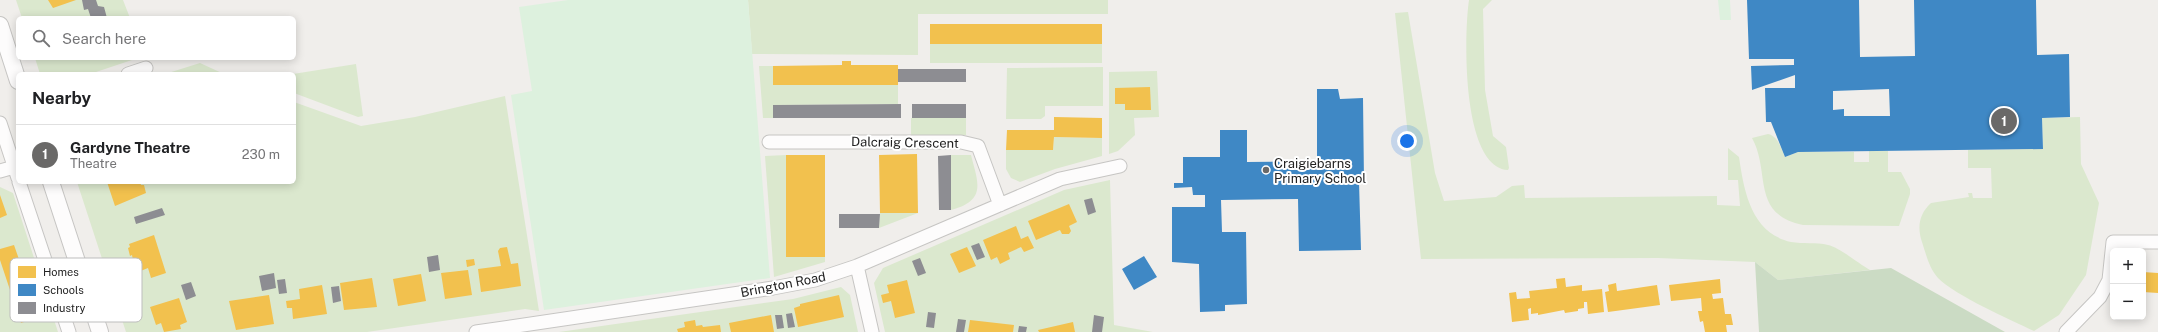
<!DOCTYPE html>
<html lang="en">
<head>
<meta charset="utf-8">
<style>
  body { margin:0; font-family:"Public Sans",sans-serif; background:#f2f2f2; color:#202124 }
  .controls { position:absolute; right:12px; bottom:12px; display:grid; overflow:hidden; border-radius:6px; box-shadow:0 2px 10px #0003 }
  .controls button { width:36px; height:36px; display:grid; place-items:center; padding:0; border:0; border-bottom:1px solid #e0e0e0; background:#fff; color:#202124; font:20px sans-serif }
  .you { position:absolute; left:1407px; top:141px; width:14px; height:14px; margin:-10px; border:3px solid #fff; border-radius:50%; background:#1a73e8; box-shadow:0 0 0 6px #1a73e833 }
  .badge { display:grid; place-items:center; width:26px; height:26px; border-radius:50%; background:#6a6968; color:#fff; font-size:13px; font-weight:700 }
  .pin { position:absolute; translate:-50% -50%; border:2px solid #fff; box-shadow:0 1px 4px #0006 }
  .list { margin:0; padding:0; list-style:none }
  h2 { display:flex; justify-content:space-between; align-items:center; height:52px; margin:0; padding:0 16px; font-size:17px }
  h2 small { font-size:13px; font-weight:400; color:#757577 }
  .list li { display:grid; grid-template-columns:26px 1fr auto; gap:12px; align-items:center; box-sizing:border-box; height:60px; padding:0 16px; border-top:1px solid #e0e0e0 }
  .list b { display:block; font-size:15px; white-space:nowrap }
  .list p { margin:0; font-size:13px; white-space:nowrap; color:#757577 }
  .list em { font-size:13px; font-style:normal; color:#757577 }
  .icon { flex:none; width:22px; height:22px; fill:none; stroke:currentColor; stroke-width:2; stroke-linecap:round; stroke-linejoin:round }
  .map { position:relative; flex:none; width:2158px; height:332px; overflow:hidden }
  .search { position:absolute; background:#fff; box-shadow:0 2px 10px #0003; left:16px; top:16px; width:280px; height:44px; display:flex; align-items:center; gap:10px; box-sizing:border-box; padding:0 14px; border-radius:6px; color:#757577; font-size:15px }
  .panel { position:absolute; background:#fff; box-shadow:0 2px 10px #0003; left:16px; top:72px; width:280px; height:112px; border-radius:6px }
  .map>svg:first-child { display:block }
</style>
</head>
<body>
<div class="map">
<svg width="2158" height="332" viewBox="0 0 2158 332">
  <rect width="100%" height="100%" fill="#f0eeeb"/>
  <!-- grass -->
  <path fill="#dbe8ce" d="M16 0H123L130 18H22Z
    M748 0H1108V14H918V55L752 54Z
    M1469 0H1492L1483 9 1485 90 1493 136 1506 147 1509 168 1508 170C1461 167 1464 33 1469 0Z
    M1408 12 1435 173 1444 201 1496 197 1512 186 1524 185 1525 198 1717 196V205L1740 206 1738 180H1728V148L1739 157C1744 191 1751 233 1791 242 1803 244 1816 242 1828 245 1839 247 1859 264 1870 270L1778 280 1755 262 1658 258 1421 259 1395 13Z
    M930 44H1102V63H930Z
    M35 58H138L90 74H40Z
    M200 63 224 74H165Z
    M356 64 363 116 358 117 294 93 293 74Z
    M759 66H773V85H898V104L773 105V118H763Z
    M1103 67V106H1045V116L1041 119H1006L1007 68Z
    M1157 71 1159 117 1134 118 1135 135 1118 151 1109 154V72Z
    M505 96 539 311 525 309 367 332H126L77 182H294V102L361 126 415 117Z
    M2080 117 2081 164 2099 203 2086 275 2059 315 2034 331C2009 319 1956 296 1938 278 1929 268 1926 254 1922 242 1917 227 1919 214 1931 203L1969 197 1968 193H1972L1973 198H1992L1991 168H1968V150L2043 149 2042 118Z
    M911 118H966V135H911Z
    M1768 134C1778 136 1781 148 1785 157L1798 152H1854V162H1869V151H1888V172H1901L1910 189V194L1899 226 1803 225C1750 214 1771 172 1752 138Z
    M1054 137 1102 138V156L1055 169 1020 182 1011 178 1006 169V150H1053Z
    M786 155V257H825V262L774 277 765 156Z
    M951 155H971C978 183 987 200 951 210Z
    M1110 180 1114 325 1153 332H885L874 283 883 268 1064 190Z
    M0 187 13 193 58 332H0Z
    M880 213H918L879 228Z
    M841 287 850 295 858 332H559L793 299Z"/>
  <!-- forest -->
  <path fill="#cbdbc4" d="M1755 262 1778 280 1891 268 2005 332H1759Z"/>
  <!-- park -->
  <path fill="#ddf1de" d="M568 0H748L770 278 544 310 511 95 532 91 519 7Z
    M1718 0H1730L1731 20H1720Z"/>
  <!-- homes -->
  <path fill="#f2c14e" d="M48 0H76L53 8Z
    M930 24H1102V44H930Z
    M842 61H851V65H898V85H773V66L842 65Z
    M1150 87 1151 110H1125V104H1115V88Z
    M1054 117 1102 118V138L1054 137 1053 150H1006L1007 130H1054Z
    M917 154 918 213H880L879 155Z
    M786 155H825V257H786Z
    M107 182H140L141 185H144L146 193 115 206Z
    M0 195 7 215 0 218Z
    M1069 204 1077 222 1069 226 1071 231 1069 234H1062L1060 230 1036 240 1028 221Z
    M1016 226 1021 239 1028 236 1034 248 1024 252 1021 247 1008 253 1010 259 1000 264 997 257 991 260 983 240Z
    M154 235 166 273 151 278 148 268 138 272 137 269 135 270 132 255 130 256 128 248 130 247 129 244Z
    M14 245 39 317 21 323 0 260V249Z
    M507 247 511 264 518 263 521 286 481 292 478 269 501 266 498 251 500 248Z
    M967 247 976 266 959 273 950 254Z
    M474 259 475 265 467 267 466 260Z
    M468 270 472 295 445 299 441 273Z
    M2143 272 2158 273V293L2143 292Z
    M421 274 426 301 398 306 393 279Z
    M372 278 377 307 344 310 340 283Z
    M1565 278 1566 287 1582 285V291L1602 289 1604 312 1588 314 1587 302H1584V308L1578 309V311L1565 313 1564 310 1538 315V313L1531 314V308L1528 309 1529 320 1512 322 1509 293 1516 292 1517 299 1530 298 1529 291 1557 288 1556 279Z
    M1720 279 1721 293 1712 294 1713 299 1723 298 1725 314H1731L1733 325H1726L1727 332H1705L1703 321 1700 322 1698 311H1702L1701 298 1671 301 1669 285Z
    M907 280 915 313 895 318 891 301 883 303 881 295 889 293 887 285Z
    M1616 283 1617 291 1657 285 1660 305 1608 312 1605 292 1609 291 1608 285Z
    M322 285 327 314 293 319 292 308H287L286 301 300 299 299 289Z
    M269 295 274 324 236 330 229 301Z
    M839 295 844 317 798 327 794 308 800 306V304Z
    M179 298 187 322 180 325 181 329 164 332 161 323 156 325 150 307Z
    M771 315 774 332H731L729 323Z
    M695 320 696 326 702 325 703 327 720 325 721 332H678L677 329 685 327 684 322Z
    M970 320 1014 325 1013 332H968Z
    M1073 322 1075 332H1039L1038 330Z"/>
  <!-- schools -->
  <path fill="#3f88c5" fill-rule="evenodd" d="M1747 0H1859L1860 57 1915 56 1914 0H2036L2037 55 2069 54 2070 117 2042 118 2043 149 1798 152 1785 157 1771 122H1766L1765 88H1795V75L1752 90 1751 66 1794 65V59H1749ZM1889 89 1890 116H1844V109L1833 110V91Z
    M1317 89H1338L1340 99 1363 98 1364 182H1359L1361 250 1299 251 1298 199 1221 200 1222 232H1246L1247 304 1225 305V311L1200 312 1199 264 1172 262V207H1205V195H1193L1192 187 1174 188V183H1183V157H1220V130H1247V162L1317 161Z
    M1144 256 1157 277 1134 290 1122 269Z"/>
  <!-- industry -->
  <path fill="#8d8d92" d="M82 0H96L98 6 104 7 107 18H91L88 9 84 10Z
    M898 69H966V82H898Z
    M901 104V118H773V105Z
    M912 104H966V118H912Z
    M951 155V210H939L938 156Z
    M1092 198 1096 212 1088 215 1084 200Z
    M162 208 165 215 136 224 134 217Z
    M839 214H880L879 228H839Z
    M979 243 985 257 977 260 971 246Z
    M438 255 440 270 429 272 427 257Z
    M920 258 926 273 918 276 912 261Z
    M274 273 276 288 262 291 259 276Z
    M285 279 287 293 279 294 277 280Z
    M191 282 196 296 186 300 181 285Z
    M339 286 341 301 333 303 331 287Z
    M928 312 936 313 934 328 926 327Z
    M792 313 795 327 788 328 786 314Z
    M775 315H782L784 328 777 329Z
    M1094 315 1104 317 1102 332H1092Z
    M958 319 966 320 964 332H956Z
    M1019 326 1027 327 1026 332H1018Z"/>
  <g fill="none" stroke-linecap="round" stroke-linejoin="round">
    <!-- minor casing -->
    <g stroke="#c6c5c3" stroke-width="15">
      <path id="minor" d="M128 74 146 68
        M0 123 18 178
        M769 142H961L978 146 1000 205
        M0 171 14 167
        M19 182 69 332
        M857 266 872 332
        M476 332 773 288 815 280 857 266 1060 179 1120 166
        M2066 332 2100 297 2109 280 2113 242H2158"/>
    </g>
    <!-- tertiary casing -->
    <g stroke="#c6c5c3" stroke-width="18">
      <path id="tertiary" d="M0 25 18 81
        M51 182 100 332"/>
    </g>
    <!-- minor -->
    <use href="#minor" stroke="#fdfcfc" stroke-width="13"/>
    <!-- tertiary -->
    <use href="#tertiary" stroke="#fdfcfc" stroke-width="16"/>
  </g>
  <!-- markers -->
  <circle fill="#6a6968" stroke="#fff" stroke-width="1.5" cx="1266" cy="170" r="4"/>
  <g text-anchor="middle" stroke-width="4" stroke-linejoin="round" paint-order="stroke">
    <!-- street labels -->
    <g font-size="13" fill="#222" stroke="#fff">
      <text transform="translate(905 142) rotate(1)" y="5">Dalcraig Crescent</text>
      <text transform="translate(783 284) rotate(-11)" y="5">Brington Road</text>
    </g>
    <!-- poi labels -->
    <g font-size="13" fill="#222" stroke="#fff" text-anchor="start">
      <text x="1274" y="168">Craigiebarns<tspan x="1274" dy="15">Primary School</tspan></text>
    </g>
  </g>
  <!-- legend -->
  <rect x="10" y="258" width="132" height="64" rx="6" fill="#fff" stroke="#bdbdbd" stroke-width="1"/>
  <rect x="18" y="266" width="18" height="12" fill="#f2c14e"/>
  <rect x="18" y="284" width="18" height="12" fill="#3f88c5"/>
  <rect x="18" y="302" width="18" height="12" fill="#8d8d92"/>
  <g font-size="11" fill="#222">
    <text x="43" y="276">Homes</text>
    <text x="43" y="294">Schools</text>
    <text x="43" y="312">Industry</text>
  </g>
</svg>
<div class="controls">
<button>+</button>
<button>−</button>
</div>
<div class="you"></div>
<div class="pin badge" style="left:2004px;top:121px">1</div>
<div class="search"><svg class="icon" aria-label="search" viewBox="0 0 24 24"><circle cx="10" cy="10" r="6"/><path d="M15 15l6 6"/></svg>Search here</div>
<section class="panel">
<h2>Nearby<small></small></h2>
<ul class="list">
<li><span class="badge">1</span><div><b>Gardyne Theatre</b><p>Theatre</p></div><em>230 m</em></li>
</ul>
</section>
</div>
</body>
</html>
